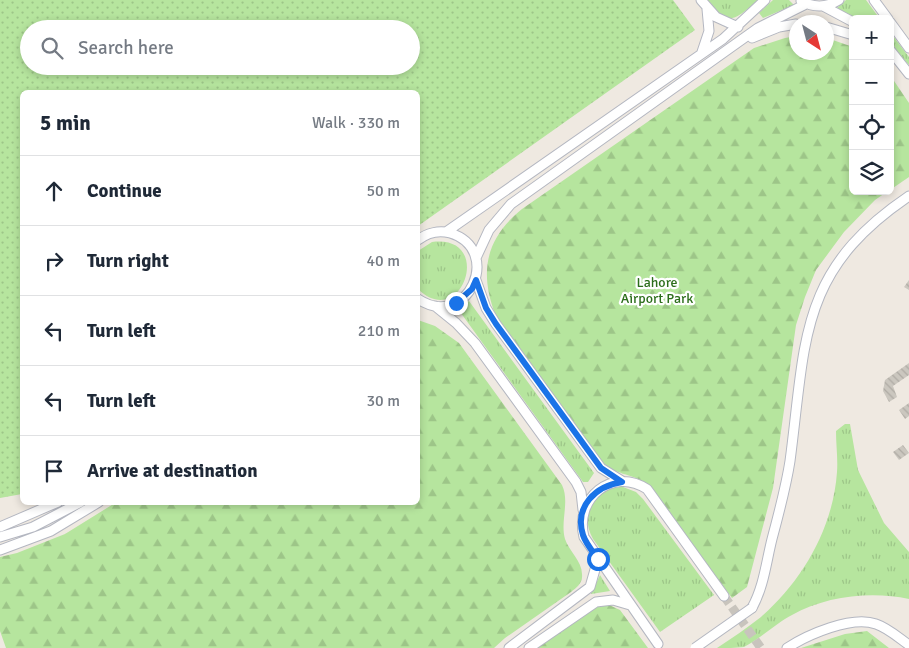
<!DOCTYPE html>
<html lang="en">
<head>
<meta charset="utf-8">
<style>
  body { margin:0; font-family:Signika,sans-serif; background:#f2f2f3; color:#1f2937 }
  .controls { position:absolute; right:15px; top:15px; display:grid; overflow:hidden; border-radius:8px; box-shadow:0 2px 8px #0003 }
  .controls button { width:45px; height:45px; display:grid; place-items:center; padding:0; border:0; border-bottom:1px solid #e0e1e3; background:#fff; color:#1f2937; font:25px sans-serif }
  .compass { position:absolute; left:789px; top:15px; width:45px; height:45px; border-radius:50%; background:#fff; box-shadow:0 2px 8px #0003; rotate:144deg }
  .stop { position:absolute; width:15px; height:15px; margin:-11px; border:4px solid #1a73e8; border-radius:50%; background:#fff }
  .stop.end { background:#1a73e8; border-color:#fff; box-shadow:0 1px 5px #0008 }
  .list { margin:0; padding:0; list-style:none }
  h2 { display:flex; justify-content:space-between; align-items:center; height:65px; margin:0; padding:0 20px; font-size:21px }
  h2 small { font-size:16px; font-weight:400; color:#747a83 }
  .list li { display:grid; grid-template-columns:32px 1fr auto; gap:15px; align-items:center; box-sizing:border-box; height:70px; padding:0 20px; border-top:1px solid #e0e1e3 }
  .list b { display:block; font-size:19px; white-space:nowrap }
  .list em { font-size:16px; font-style:normal; color:#747a83 }
  .icon { flex:none; width:28px; height:28px; fill:none; stroke:currentColor; stroke-width:2; stroke-linecap:round; stroke-linejoin:round }
  .map { position:relative; flex:none; width:909px; height:648px; overflow:hidden }
  .search { position:absolute; background:#fff; box-shadow:0 2px 8px #0003; left:20px; top:20px; width:400px; height:55px; display:flex; align-items:center; gap:12px; box-sizing:border-box; padding:0 18px; border-radius:28px; color:#747a83; font-size:19px }
  .panel { position:absolute; background:#fff; box-shadow:0 2px 8px #0003; left:20px; top:90px; width:400px; height:415px; border-radius:8px }
  .map>svg:first-child { display:block }
</style>
</head>
<body>
<div class="map">
<svg width="909" height="648" viewBox="0 0 909 648">
  <defs>
    <pattern id="grass-tufts" width="24" height="20" patternUnits="userSpaceOnUse" patternTransform="scale(1.25)"><rect width="24" height="20" fill="#b6e59e"/><path d="M3 7l-1-3M5 7V3M7 7l1-3M15 17l-1-3M17 17v-4M19 17l1-3" fill="none" stroke="#9dc588"/></pattern>
    <pattern id="forest-firs" width="22" height="20" patternUnits="userSpaceOnUse" patternTransform="scale(1.25)"><rect width="22" height="20" fill="#b6e59e"/><path d="M5 1l3.5 6h-7zM16 11l3.5 6h-7z" fill="#9dc588"/></pattern>
    <pattern id="park-dots" width="8" height="8" patternUnits="userSpaceOnUse" patternTransform="scale(1.25)"><rect width="8" height="8" fill="#b6e59e"/><path d="M2 2h.1M6 6h.1" fill="none" stroke="#9dc588" stroke-width="1.8" stroke-linecap="round"/></pattern>
    <pattern id="building-back-hatch" width="6" height="6" patternUnits="userSpaceOnUse" patternTransform="scale(1.25)"><rect width="6" height="6" fill="#cbc7bf"/><path d="M-1 5l2 2M0 0l6 6M5-1l2 2" fill="none" stroke="#afaba4"/></pattern>
  </defs>
  <rect width="100%" height="100%" fill="#efe9e1"/>
  <!-- grass -->
  <path fill="url(#grass-tufts)" d="M703 0H758C731 24 728 25 703 0Z
    M773 0H789L794 5 763 18 759 13Z
    M846 0H866L880 19H856L837 8Z
    M890 32 909 57V65L890 45Z
    M432 242C495 234 462 332 418 289V251Z
    M469 301 594 473 588 482H583L458 309Z
    M845 424H850L858 470 884 523 909 552V599C871 591 826 596 792 615 776 623 759 640 744 647 737 648 725 648 717 648 732 638 747 628 761 617 802 581 833 529 837 472 838 459 836 445 836 431Z
    M623 487 636 492 643 499 714 595 660 632 593 539C579 514 593 487 623 487Z
    M600 575 610 591 591 594Z"/>
  <!-- forest -->
  <path fill="url(#forest-firs)" d="M796 36V52H826L827 38 853 47V191H888L875 200 844 232 816 270 805 297 796 325 773 488 747 587 732 598 646 483C632 474 613 474 602 462L495 314C479 271 486 238 522 209L754 48 785 38Z
    M890 75 909 103V177L890 190Z
    M418 320 435 326 459 343 562 485C570 502 560 521 565 539 569 551 582 561 582 574 583 583 577 587 571 592L505 638 494 648H6L0 631V557L17 553 65 534 115 503 418 502Z
    M607 604 620 610 648 648H537L597 606Z
    M867 631 889 648H801L845 634Z"/>
  <!-- park -->
  <path fill="url(#park-dots)" fill-rule="evenodd" d="M0 0H673L695 30 418 226V92H22V494L0 498ZM29 29H411V66H29Z"/>
  <!-- building -->
  <path fill="url(#building-back-hatch)" d="M909 280V290L904 287Z
    M909 363V375L893 386 897 397 889 402 883 391 885 380Z
    M909 403V416L905 419 899 410Z
    M903 445 909 453 899 460 893 452Z"/>
  <g fill="none" stroke-linecap="round" stroke-linejoin="round">
    <!-- minor-tunnel -->
    <path stroke="#c8c4bd" stroke-width="9" stroke-dasharray="9 4.5" stroke-linecap="butt" d="M724 596 761 648"/>
    <!-- minor casing -->
    <g stroke="#b4b7c1" stroke-width="11">
      <path id="minor" d="M701 0 716 17 738 27
        M874 0 888 19
        M801 1C814 8 826 8 839 0
        M823 6 853 22
        M890 22 909 48
        M826 27 853 35
        M752 38 779 27 796 24
        M890 50 909 74
        M702 52 709 31 707 9
        M446 232 723 39 765 0
        M418 240C427 233 439 230 450 233 504 249 468 332 418 299
        M476 258 489 230 511 204 758 28 806 4
        M476 280 486 308 496 324 601 468 622 481
        M435 306 456 323 475 343 576 482 581 492 583 510
        M0 527 58 502
        M0 537 33 527 81 502
        M0 550 51 531 99 502
        M752 608C764 586 766 563 772 539 779 513 786 487 790 461 806 341 798 271 909 196
        M658 644 584 537C574 499 612 466 647 489L724 596
        M509 648 590 587 598 559
        M529 648 596 602 613 600 630 605
        M787 648C807 635 852 615 876 624 888 628 899 638 909 645"/>
    </g>
    <!-- minor -->
    <use href="#minor" stroke="#fff" stroke-width="9"/>
    <!-- minor-bridge casing -->
    <g stroke="#b4b7c1" stroke-width="11" stroke-linecap="butt">
      <path id="minor-bridge" d="M695 648 752 608"/>
    </g>
    <!-- minor-bridge -->
    <use href="#minor-bridge" stroke="#fff" stroke-width="9"/>
  </g>
  <g fill="none" stroke-linecap="round" stroke-linejoin="round">
    <!-- route -->
    <path stroke="#1a73e8" stroke-width="6" d="M456 303 472 289 476 280 486 308 496 324 601 468 622 482C596 486 574 506 583 535 586 544 593 552 598 559"/>
  </g>
  <g text-anchor="middle" stroke-width="4.5" stroke-linejoin="round" paint-order="stroke">
    <!-- park labels -->
    <g font-size="14" fill="#2c6e1b" stroke="#fff">
      <text x="657" y="287">Lahore<tspan x="657" dy="16">Airport Park</tspan></text>
    </g>
  </g>
</svg>
<div class="controls">
<button>+</button>
<button>−</button>
<button><svg class="icon" aria-label="locate" viewBox="0 0 24 24"><circle cx="12" cy="12" r="6"/><path d="M12 2v4M12 18v4M2 12h4M18 12h4"/></svg></button>
<button><svg class="icon" aria-label="layers" viewBox="0 0 24 24"><path d="M12 4l9 5-9 5-9-5zM3 14l9 5 9-5"/></svg></button>
</div>
<svg class="compass" viewBox="-18 -18 36 36"><path d="M0-13l5 13h-10z" fill="#e53935"/><path d="M0 13l5-13h-10z" fill="#747a83"/></svg>
<div class="stop" style="left:598px;top:559px"></div>
<div class="stop end" style="left:456px;top:303px"></div>
<div class="search"><svg class="icon" aria-label="search" viewBox="0 0 24 24"><circle cx="10" cy="10" r="6"/><path d="M15 15l6 6"/></svg>Search here</div>
<section class="panel">
<h2>5 min<small>Walk · 330 m</small></h2>
<ul class="list">
<li><svg class="icon" aria-label="ahead" viewBox="0 0 24 24"><path d="M12 20V5M6 11l6-6 6 6"/></svg><div><b>Continue</b></div><em>50 m</em></li>
<li><svg class="icon" aria-label="right" viewBox="0 0 24 24"><path d="M7 20v-9h11M14 6l5 5-5 5"/></svg><div><b>Turn right</b></div><em>40 m</em></li>
<li><svg class="icon" aria-label="left" viewBox="0 0 24 24"><path d="M17 20v-9H6M10 6l-5 5 5 5"/></svg><div><b>Turn left</b></div><em>210 m</em></li>
<li><svg class="icon" aria-label="left" viewBox="0 0 24 24"><path d="M17 20v-9H6M10 6l-5 5 5 5"/></svg><div><b>Turn left</b></div><em>30 m</em></li>
<li><svg class="icon" aria-label="arrive" viewBox="0 0 24 24"><path d="M6 21V4h12l-3 4 3 4H6"/></svg><div><b>Arrive at destination</b></div></li>
</ul>
</section>
</div>
</body>
</html>
